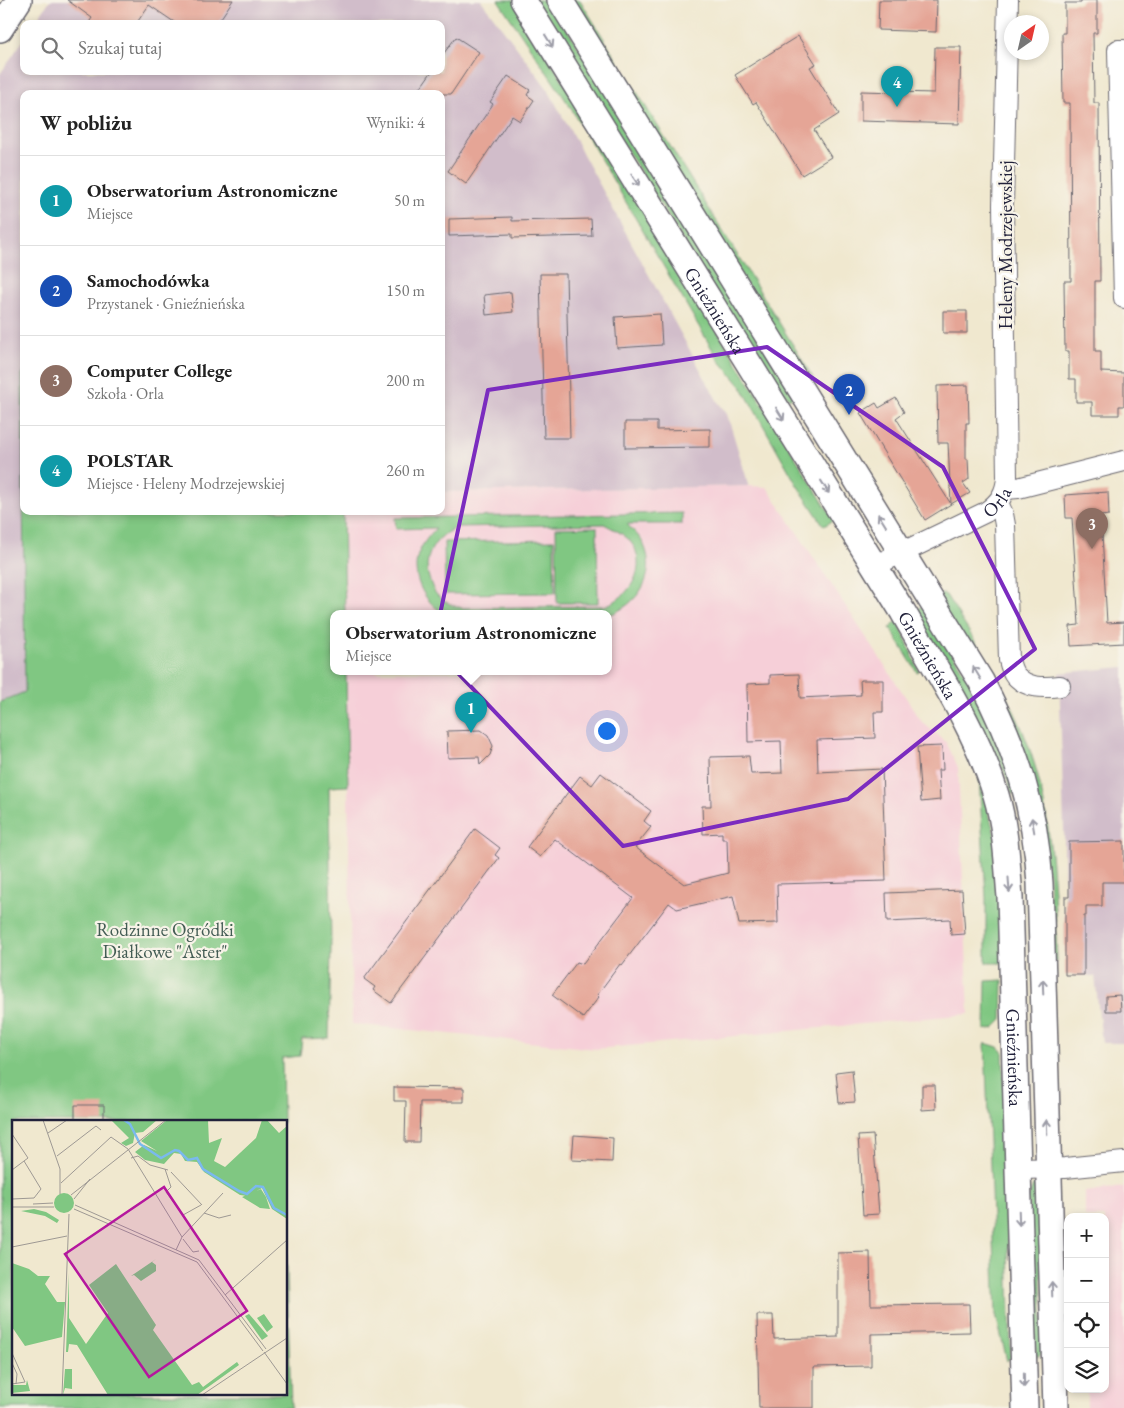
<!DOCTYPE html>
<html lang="pl">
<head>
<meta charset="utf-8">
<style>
  body { margin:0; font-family:"EB Garamond",serif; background:#f2f2f2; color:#222 }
  .controls { position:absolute; right:15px; bottom:15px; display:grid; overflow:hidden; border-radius:10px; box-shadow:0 2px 8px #0003 }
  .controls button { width:45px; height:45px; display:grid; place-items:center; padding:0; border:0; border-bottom:1px solid #e0e0e0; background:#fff; color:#222; font:25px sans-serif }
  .compass { position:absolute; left:1004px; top:15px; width:45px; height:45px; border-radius:50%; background:#fff; box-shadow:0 2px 8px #0003; rotate:34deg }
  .you { position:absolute; left:606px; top:730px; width:18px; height:18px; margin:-12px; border:4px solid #fff; border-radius:50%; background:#1a73e8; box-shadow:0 0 0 8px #1a73e833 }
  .badge { display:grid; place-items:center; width:32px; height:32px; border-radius:50%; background:#b5179e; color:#fff; font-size:16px; font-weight:700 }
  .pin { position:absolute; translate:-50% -41px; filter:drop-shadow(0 1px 2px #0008) }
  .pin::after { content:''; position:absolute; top:26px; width:18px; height:15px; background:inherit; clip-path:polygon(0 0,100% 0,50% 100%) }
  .popup { position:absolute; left:330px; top:610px; width:282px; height:65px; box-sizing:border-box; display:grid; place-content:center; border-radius:10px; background:#fff; filter:drop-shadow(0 1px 4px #0005); font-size:16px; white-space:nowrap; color:#767676 }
  .popup b { font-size:19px; color:#222 }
  .popup::after { content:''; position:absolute; left:50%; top:100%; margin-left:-10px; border:10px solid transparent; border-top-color:#fff }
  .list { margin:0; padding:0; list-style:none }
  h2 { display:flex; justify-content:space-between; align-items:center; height:65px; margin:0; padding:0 20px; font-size:21px }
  h2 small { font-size:16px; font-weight:400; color:#767676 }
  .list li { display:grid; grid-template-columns:32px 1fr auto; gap:15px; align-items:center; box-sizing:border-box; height:90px; padding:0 20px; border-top:1px solid #e0e0e0 }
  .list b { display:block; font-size:19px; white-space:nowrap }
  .list p { margin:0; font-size:16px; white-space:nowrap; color:#767676 }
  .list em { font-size:16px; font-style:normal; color:#767676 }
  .icon { flex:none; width:28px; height:28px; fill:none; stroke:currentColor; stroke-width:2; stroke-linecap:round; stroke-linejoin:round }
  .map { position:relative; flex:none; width:1124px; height:1408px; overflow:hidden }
  .search { position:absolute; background:#fff; box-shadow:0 2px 8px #0003; left:20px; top:20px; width:425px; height:55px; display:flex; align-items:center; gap:12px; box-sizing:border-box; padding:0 18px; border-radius:10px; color:#767676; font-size:19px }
  .panel { position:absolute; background:#fff; box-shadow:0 2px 8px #0003; left:20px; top:90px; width:425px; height:425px; border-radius:10px }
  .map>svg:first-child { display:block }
</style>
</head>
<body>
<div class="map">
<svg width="1124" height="1408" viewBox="0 0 1124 1408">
  <rect width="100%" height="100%" fill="#f7f3e8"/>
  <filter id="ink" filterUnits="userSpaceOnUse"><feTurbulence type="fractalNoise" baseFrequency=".02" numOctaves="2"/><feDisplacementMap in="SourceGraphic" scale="10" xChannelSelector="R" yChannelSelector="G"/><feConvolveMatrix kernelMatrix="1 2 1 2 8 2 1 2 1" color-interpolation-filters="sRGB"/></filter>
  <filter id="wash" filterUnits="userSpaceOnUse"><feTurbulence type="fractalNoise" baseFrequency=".0096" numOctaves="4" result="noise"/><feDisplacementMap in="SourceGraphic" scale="20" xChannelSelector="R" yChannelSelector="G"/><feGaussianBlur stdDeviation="1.12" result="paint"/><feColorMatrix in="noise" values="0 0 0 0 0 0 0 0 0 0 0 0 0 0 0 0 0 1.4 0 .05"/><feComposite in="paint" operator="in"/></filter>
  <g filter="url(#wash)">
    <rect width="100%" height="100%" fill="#f0e8cf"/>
    <!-- built -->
    <path fill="#f6cfd8" d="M749 486 767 487 922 722 946 742 958 767 969 1014 596 1049 352 1024 346 672H608V614H345L343 511H441V492Z
      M1124 1187V1408H1087V1389H1105V1217H1085V1192Z"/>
    <!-- industrial -->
    <path fill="#d1bdca" d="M50 0H481L547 88 718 402 727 414 749 486 441 492V94H24V373H22L25 692 0 702V74L24 39V71H441V24H34Z
      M1124 667V1043H1102L1095 976 1065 975 1064 828 1059 673Z"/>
    <!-- green -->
    <path fill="#80c782" stroke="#51745e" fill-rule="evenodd" d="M498 0H513L834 520 824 526 797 485 741 386 718 359 569 105Z
      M534 0H549L794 396 789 399 753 353Z
      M571 0H580L814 379 785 347Z
      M22 373H24V511H343L345 614H334V672H346L348 786 329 787 331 950 329 1038 302 1039 300 1056 282 1058 283 1122H14V1394H286V1235L291 1408H0V702L25 692Z
      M682 513V524H627C633 531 640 536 644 545 658 576 637 605 609 615L445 614C426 604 412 580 417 558 420 546 428 537 436 528L396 529 395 518ZM604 524C613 529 623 533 630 541 650 566 630 598 604 606L462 608C453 606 444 602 438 596 433 591 431 584 429 578 422 555 437 535 458 527Z
      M597 527 598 603H557L556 528Z
      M554 540 555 593 445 594 444 542Z
      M943 594 946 595C977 645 1012 696 1031 753 1053 819 1054 890 1057 960L1052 964 1049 874 939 595Z
      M924 605 980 700 1017 793 1012 794C1005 768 991 745 978 721 957 684 935 648 913 612Z
      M898 621 919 671 917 672 890 628Z
      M979 778 995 835 1003 963H986V898Z
      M1003 980 1002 1020 994 1028 985 1030 986 981Z
      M985 1043 998 1047 1003 1051 1011 1357 1007 1361 996 1315Z
      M1037 1184 1039 1186 1043 1351 1040 1355 1036 1357 1028 1198 1033 1186Z"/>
    <g id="blocks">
      <!-- building -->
      <path fill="#e5a596" d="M67 0H233L217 24H177L149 5 136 24H88L92 18Z
        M879 0H937L936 32 878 30Z
        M1081 0H1097V33H1093L1094 103H1099L1100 281H1095V351H1101V372L1124 373V406H1119V415H1092V402H1076V379H1069V351H1065L1064 281H1071L1070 103H1063L1062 33H1065V3H1081Z
        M798 36 816 64 810 67 839 114 814 130 831 157 802 175 756 102 753 104 735 75Z
        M456 37 479 52 451 94H416L432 71H441V57Z
        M935 47H961L959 124 861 121V91L934 93Z
        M508 76 530 90 527 95 534 100 520 121 512 116 466 184 448 171 493 104 490 102Z
        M512 217V221L591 219 592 236 512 238V234L449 236V219Z
        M540 274H566L570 438H544Z
        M511 292 513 312 486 315 484 295Z
        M943 311H967V333H943Z
        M660 314 662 345 617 348 615 317Z
        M968 385 969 423H966V459H968L969 479 963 483 970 493 951 504 948 443H938L937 386Z
        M896 398 904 412 896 418 951 504 925 520 860 413 876 403 879 408Z
        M625 422H657V430L710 429V447L625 448Z
        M1108 492 1109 515 1101 516 1107 623 1124 622V643L1071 646 1070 626 1079 625 1072 518H1066L1065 495Z
        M799 674 800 698 861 695 860 680H883V712H874L875 738 817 740 818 772 882 769 886 881 777 884 778 923 739 924 733 896 677 909 669 903 622 965 620 964 597 995 599 997 583 1018 552 995 577 962 583 964 633 898 555 839 540 857 527 847 580 776 592 785 601 773 651 811 644 821 651 827 635 847 684 884 728 873 727 839H722V833L703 834 702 806H711L710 757 749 756 751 774 782 773 781 741 748 742 747 684 770 683V675Z
        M481 730 488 735 493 746 490 755 480 765 479 757 448 758 447 731Z
        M942 746 943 770H938L940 800 921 802 917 747Z
        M475 829 500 848 495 855 499 858 391 1003 373 990 375 987 364 979Z
        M1124 841V882H1102V906H1086V916H1084V975H1065V897H1069V842Z
        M962 890 965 934 951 935 950 919 887 922 886 893Z
        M1120 995 1121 1011H1106V996Z
        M852 1070 855 1102 839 1103 836 1072Z
        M922 1085H935L936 1109 922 1110Z
        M394 1087 464 1088V1102H420L419 1142H405L406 1101H394Z
        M75 1105H104V1122H75Z
        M574 1135 613 1138 612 1162 572 1160Z
        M873 1135 879 1214 863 1215 858 1136Z
        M870 1252 871 1305 969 1304 970 1332 871 1334V1366L814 1367V1408H759L757 1315H773L774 1339 838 1337V1253Z"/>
    </g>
  </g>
  <g filter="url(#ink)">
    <use href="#blocks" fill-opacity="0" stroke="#6a676f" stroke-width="1"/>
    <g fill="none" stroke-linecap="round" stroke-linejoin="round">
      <!-- minor casing -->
      <g stroke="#6a676f" stroke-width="22">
        <g id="minor">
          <path d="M1124 50H1118L1124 298"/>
          <path d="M1006 489 1018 488 1124 461"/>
          <path d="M998 503 1003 514 1005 525 1009 660C1010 664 1012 671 1015 675 1027 689 1044 688 1060 686"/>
          <path id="s1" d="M874 566 986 512C999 503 1006 494 1007 477L1003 205 1008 0"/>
          <path d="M1018 1169 1065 1168 1124 1162"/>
        </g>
      </g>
      <!-- tertiary casing -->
      <g stroke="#6a676f" stroke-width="28">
        <g id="tertiary">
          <path id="s2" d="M523 0 903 612C937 672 976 728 996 795 1006 828 1007 863 1010 897L1025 1408"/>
          <path d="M560 0 981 681C1017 750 1035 806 1040 883L1056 1408"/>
          <path d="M0 29 19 0"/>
        </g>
      </g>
      <!-- minor -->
      <use href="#minor" stroke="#fff" stroke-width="20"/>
      <!-- tertiary -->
      <use href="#tertiary" stroke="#fff" stroke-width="25"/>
    </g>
    <!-- one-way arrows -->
    <defs><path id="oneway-shaft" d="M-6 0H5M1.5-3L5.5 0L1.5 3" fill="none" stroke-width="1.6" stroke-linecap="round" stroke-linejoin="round" transform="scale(1.25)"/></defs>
    <g stroke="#9c9ca7">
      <use href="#oneway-shaft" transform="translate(549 41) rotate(58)"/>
      <use href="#oneway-shaft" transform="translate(635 180) rotate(58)"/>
      <use href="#oneway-shaft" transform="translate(780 414) rotate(58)"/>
      <use href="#oneway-shaft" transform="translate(825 487) rotate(58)"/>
      <use href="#oneway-shaft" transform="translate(882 520) rotate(-122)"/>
      <use href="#oneway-shaft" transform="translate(977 673) rotate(-121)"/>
      <use href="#oneway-shaft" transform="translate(1033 825) rotate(-100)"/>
      <use href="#oneway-shaft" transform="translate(1009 885) rotate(86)"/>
      <use href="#oneway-shaft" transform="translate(1043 987) rotate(-92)"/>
      <use href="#oneway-shaft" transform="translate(1047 1127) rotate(-92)"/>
      <use href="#oneway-shaft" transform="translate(1019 1218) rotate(88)"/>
      <use href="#oneway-shaft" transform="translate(1052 1289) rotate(-92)"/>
      <use href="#oneway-shaft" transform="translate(1024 1380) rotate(89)"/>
    </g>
  </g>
  <!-- marked area -->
  <path fill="none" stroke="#7b2cbf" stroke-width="4" stroke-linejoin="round" d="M767 347 943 467 1035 649 848 799 623 846 433 647 488 390Z"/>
  <g text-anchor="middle" stroke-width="4.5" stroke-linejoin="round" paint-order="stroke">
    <!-- street labels -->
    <g font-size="19" fill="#22223b" stroke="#f7f3e8">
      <text transform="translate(1005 245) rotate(-90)" y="7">Heleny Modrzejewskiej</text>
      <text dy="7" stroke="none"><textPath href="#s2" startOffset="365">Gnieźnieńska</textPath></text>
      <text dy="7" stroke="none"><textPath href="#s1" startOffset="139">Orla</textPath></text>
      <text dy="7" stroke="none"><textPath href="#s2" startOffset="770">Gnieźnieńska</textPath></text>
      <text dy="7" stroke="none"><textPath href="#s2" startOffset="1190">Gnieźnieńska</textPath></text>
    </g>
    <!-- park labels -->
    <g font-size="19" fill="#435c54" stroke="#f7f3e8">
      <text x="165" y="936">Rodzinne Ogródki<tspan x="165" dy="22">Diałkowe "Aster"</tspan></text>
    </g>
  </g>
  <!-- overview -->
  <g transform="translate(12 1120)">
    <rect width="275" height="275" fill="#f0e8cf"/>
    <path d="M99 0H145L131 12 123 13 121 23 114 26 109 23 117 18ZM155 0H196L197 23 210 18 202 41 213 47 244 18 250 0H255L267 13 275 6V99L260 89 250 68 235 76 228 75 192 52 185 42 173 41 169 34 162 33 152 44 133 40 123 32 132 25 145 31 129 21ZM249 69 254 77 258 89 248 88 230 77ZM42 83a10 10 0 1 1 20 0a10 10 0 1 1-20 0ZM22 89 34 92 47 100 45 103 33 96 9 91ZM144 139 140 142 144 145V151L129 161 122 155 119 156ZM0 143 17 149 26 156H38L33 164 45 182H53L50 217 13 226 0 207ZM104 144 144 205 141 210 180 265 187 262 191 267 225 242 227 245 185 275H96L65 225 57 224 56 232H54L57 153V198L74 224 96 193 77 165ZM237 194 256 216 250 220 233 196ZM252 194 261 207 255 212 245 198ZM53 249H60V269L53 268 51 275ZM15 260 18 271 0 273V265H14Z" fill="#80c782"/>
    <path fill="none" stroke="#7ab9ee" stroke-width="2.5" d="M112 0 118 4 128 24 149 38 163 30 167 31 176 40 185 38 191 49 227 71 235 74 244 66 251 67 262 88 275 95"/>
    <path fill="none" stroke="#9e9994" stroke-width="1" d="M31 0 48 49V74M36 13 55 0M0 14 16 38 12 41 29 69 22 78 0 79M45 36 84 6 89 10M119 38 126 36 138 45 156 50M153 49 159 67 154 72 171 95 189 85M0 50 12 41M159 52 190 85M49 63 99 17 116 29 170 117M59 75 154 0M62 79 78 59M21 84 41 83M63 85 187 140 254 229M0 87H42M62 89 185 142 251 231M192 93 207 98 219 95M171 119 181 132 187 131M0 127 55 116M164 130 170 117 211 73M213 175 275 120M252 232 275 264M0 233 13 262 0 264M0 243 5 254 4 264M50 275 57 94M190 275 275 218"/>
    <path fill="#b5179e" fill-opacity="0.15" stroke="#b5179e" stroke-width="2.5" d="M152 67 235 191 137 257 53 134Z"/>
    <rect width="275" height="275" fill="none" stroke="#22223b" stroke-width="2.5"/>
  </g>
</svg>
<div class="controls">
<button>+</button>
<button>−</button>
<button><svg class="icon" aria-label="locate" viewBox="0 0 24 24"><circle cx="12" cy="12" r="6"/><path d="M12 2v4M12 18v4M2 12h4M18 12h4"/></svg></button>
<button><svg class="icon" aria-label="layers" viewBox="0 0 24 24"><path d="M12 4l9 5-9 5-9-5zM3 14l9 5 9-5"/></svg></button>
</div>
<svg class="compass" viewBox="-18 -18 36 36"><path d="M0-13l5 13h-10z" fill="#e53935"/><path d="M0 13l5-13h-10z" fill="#767676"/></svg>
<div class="you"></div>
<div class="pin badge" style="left:471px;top:733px;background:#0f9aa8">1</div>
<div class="popup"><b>Obserwatorium Astronomiczne</b>Miejsce</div>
<div class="pin badge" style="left:849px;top:415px;background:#1a4fb4">2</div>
<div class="pin badge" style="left:1092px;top:549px;background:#8d6e63">3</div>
<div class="pin badge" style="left:897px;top:107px;background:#0f9aa8">4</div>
<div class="search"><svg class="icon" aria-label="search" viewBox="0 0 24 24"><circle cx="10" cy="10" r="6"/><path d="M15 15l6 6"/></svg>Szukaj tutaj</div>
<section class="panel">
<h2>W pobliżu<small>Wyniki: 4</small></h2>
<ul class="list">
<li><span class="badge" style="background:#0f9aa8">1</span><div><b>Obserwatorium Astronomiczne</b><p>Miejsce</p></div><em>50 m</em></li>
<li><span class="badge" style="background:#1a4fb4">2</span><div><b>Samochodówka</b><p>Przystanek · Gnieźnieńska</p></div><em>150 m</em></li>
<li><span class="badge" style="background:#8d6e63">3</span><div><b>Computer College</b><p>Szkoła · Orla</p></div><em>200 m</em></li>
<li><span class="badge" style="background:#0f9aa8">4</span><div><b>POLSTAR</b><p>Miejsce · Heleny Modrzejewskiej</p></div><em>260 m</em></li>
</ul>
</section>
</div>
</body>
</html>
